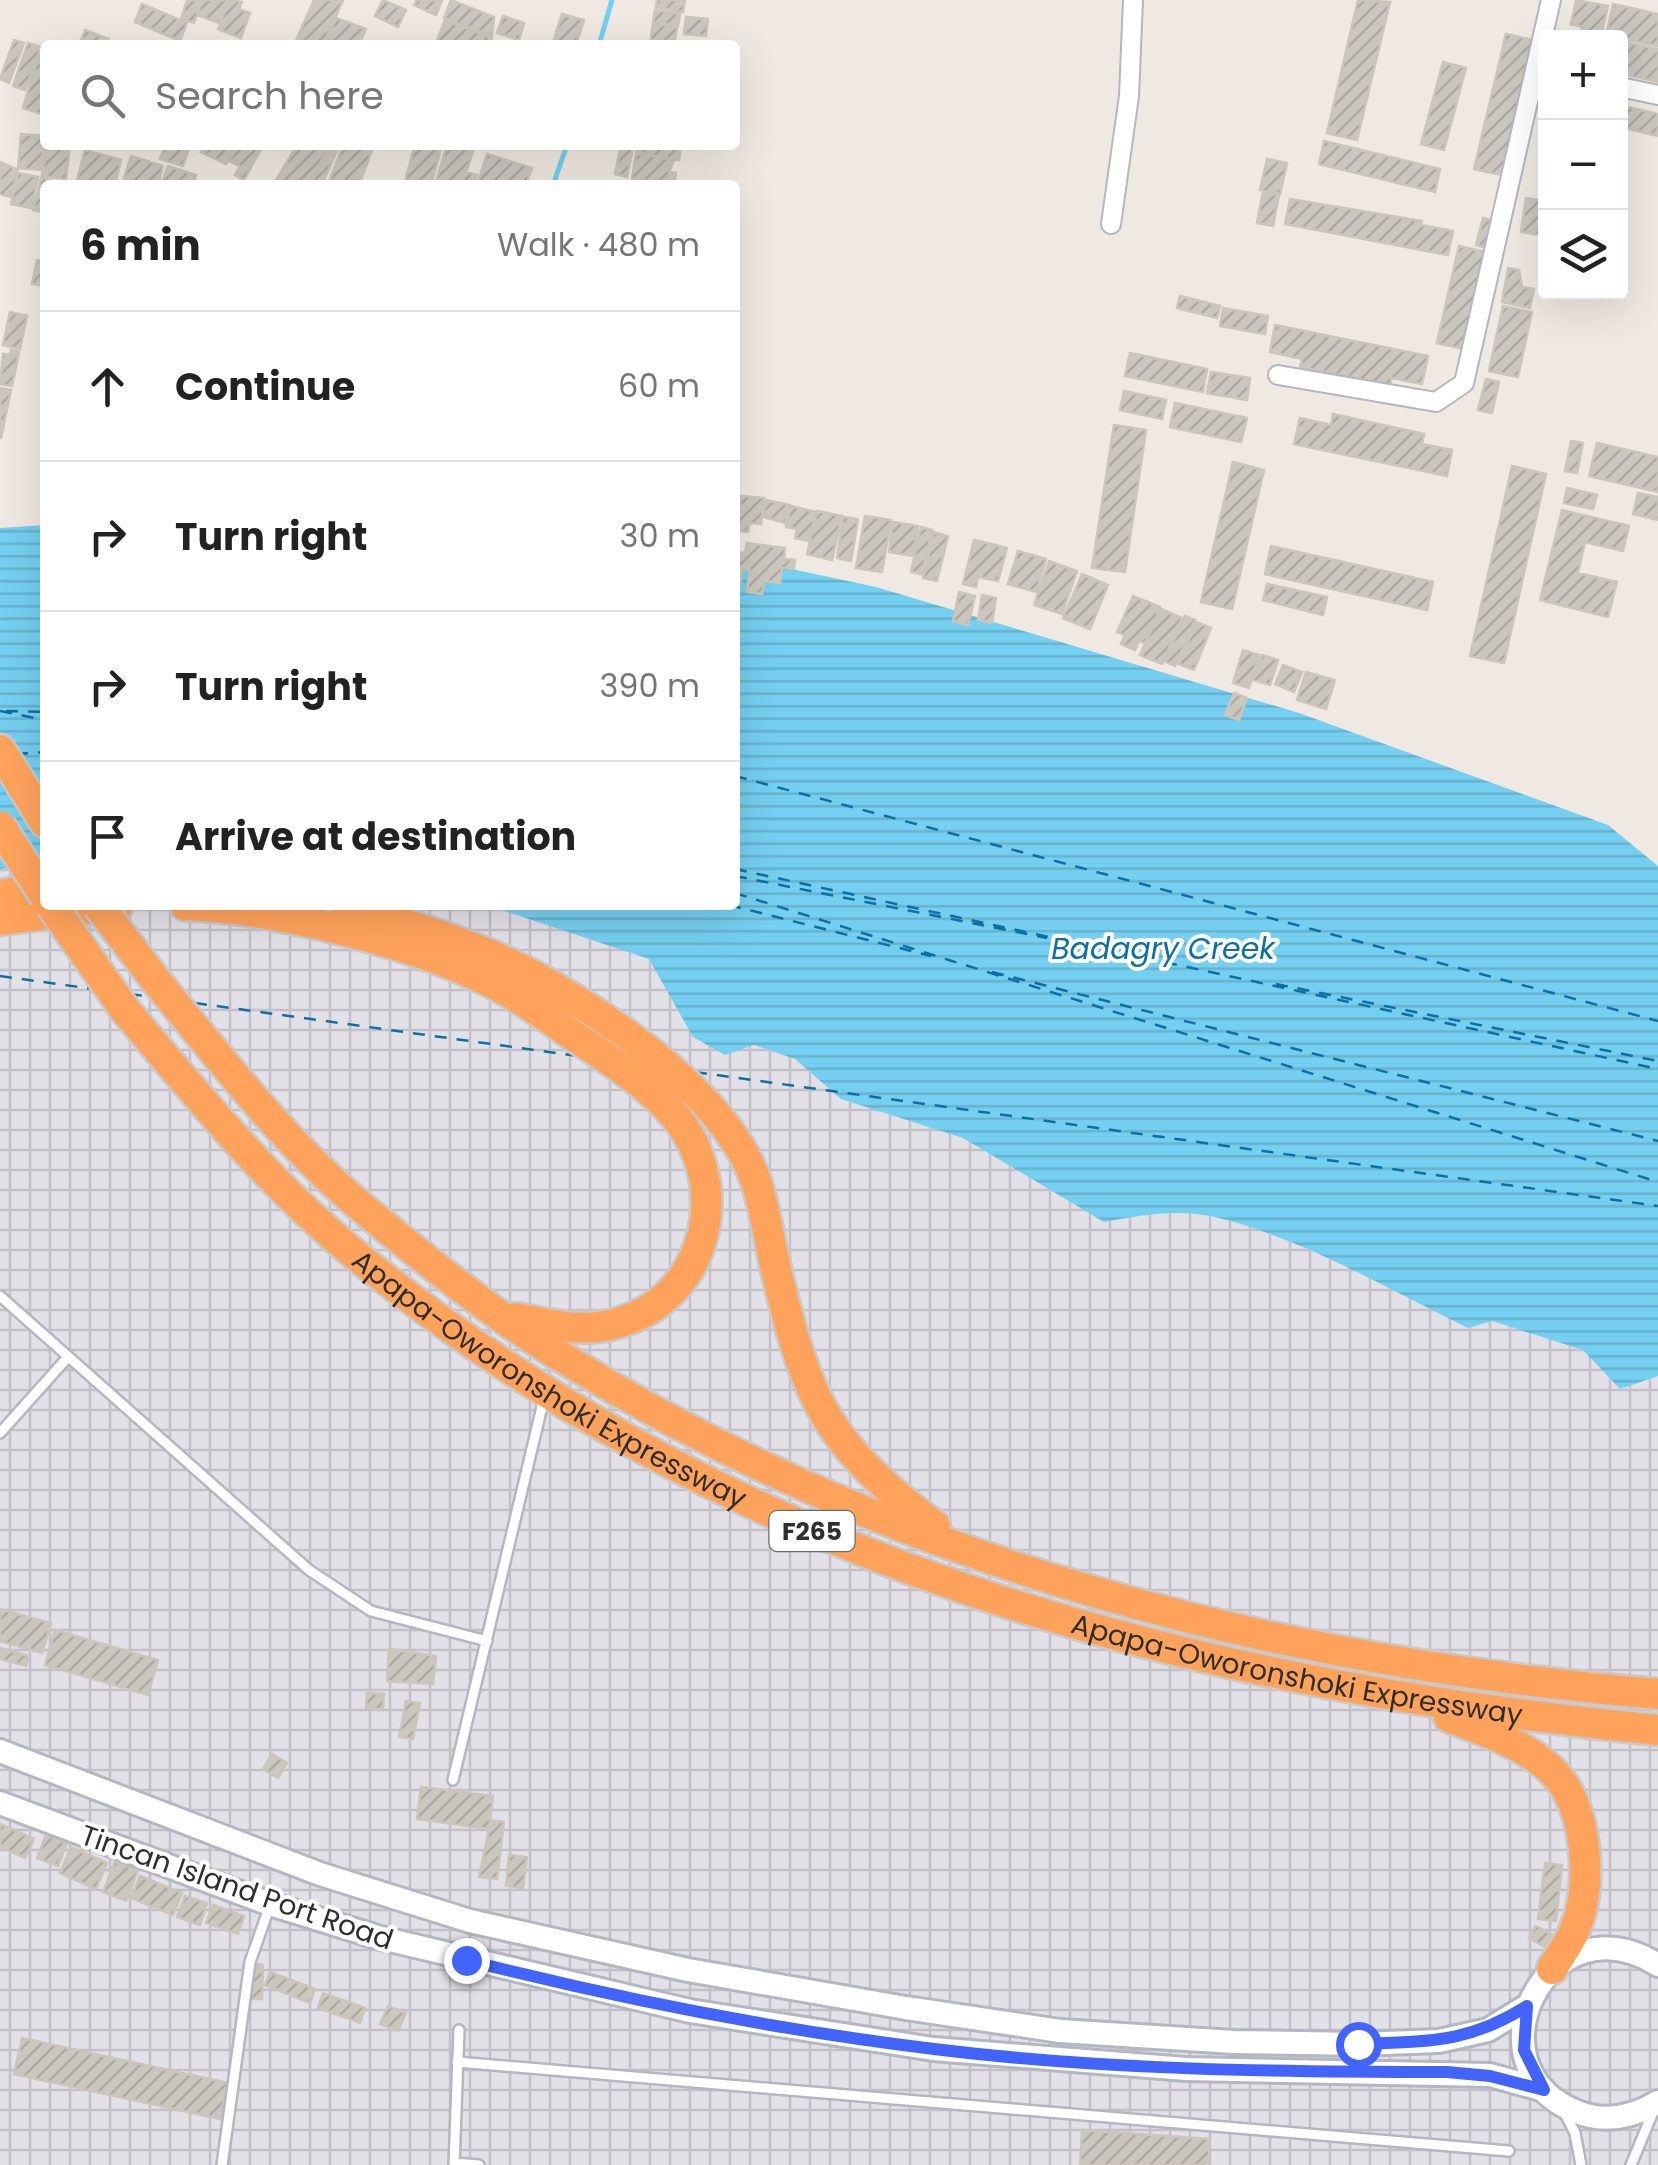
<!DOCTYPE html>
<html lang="en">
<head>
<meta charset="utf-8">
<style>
  body { margin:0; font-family:Poppins,sans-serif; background:#f6f6f6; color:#222 }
  .controls { position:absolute; right:30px; top:30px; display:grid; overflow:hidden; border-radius:10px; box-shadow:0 10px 40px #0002 }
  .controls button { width:90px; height:90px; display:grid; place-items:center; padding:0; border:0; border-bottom:2px solid #e0e0e0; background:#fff; color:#222; font:50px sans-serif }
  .stop { position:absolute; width:30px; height:30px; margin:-22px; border:8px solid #4264fb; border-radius:50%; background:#fff }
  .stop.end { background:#4264fb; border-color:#fff; box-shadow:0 2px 10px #0008 }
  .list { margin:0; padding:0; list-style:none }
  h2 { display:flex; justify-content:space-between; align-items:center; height:130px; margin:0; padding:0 40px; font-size:42px }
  h2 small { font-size:32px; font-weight:400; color:#767676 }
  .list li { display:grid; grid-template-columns:65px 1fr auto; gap:30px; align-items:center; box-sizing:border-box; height:150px; padding:0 40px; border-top:2px solid #e0e0e0 }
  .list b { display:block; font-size:38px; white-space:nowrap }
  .list em { font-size:32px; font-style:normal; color:#767676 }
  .icon { flex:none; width:55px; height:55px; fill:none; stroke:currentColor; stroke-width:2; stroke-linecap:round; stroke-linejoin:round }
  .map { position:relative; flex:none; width:1658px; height:2165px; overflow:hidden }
  .search { position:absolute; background:#fff; box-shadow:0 10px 40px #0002; left:40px; top:40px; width:700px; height:110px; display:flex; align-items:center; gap:25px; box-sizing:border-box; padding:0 35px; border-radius:10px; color:#767676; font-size:38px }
  .panel { position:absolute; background:#fff; box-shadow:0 10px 40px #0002; left:40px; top:180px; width:700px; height:730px; border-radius:10px }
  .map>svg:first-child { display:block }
</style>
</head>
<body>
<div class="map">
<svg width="1658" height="2165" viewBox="0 0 1658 2165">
  <defs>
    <pattern id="industrial-grid" width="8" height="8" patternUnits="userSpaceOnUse" patternTransform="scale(2.5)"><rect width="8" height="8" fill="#e3e1e8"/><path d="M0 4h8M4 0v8" fill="none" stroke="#c3c1c7"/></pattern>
    <pattern id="water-rules" width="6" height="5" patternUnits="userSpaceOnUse" patternTransform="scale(2.5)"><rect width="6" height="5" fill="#75cff0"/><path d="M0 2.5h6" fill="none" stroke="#66b2ce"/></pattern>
    <pattern id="building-hatch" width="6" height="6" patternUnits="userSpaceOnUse" patternTransform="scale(2.5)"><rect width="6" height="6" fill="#cbc7bf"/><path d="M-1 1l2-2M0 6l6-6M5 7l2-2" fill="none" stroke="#afaba4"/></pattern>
  </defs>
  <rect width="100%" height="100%" fill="#efe9e1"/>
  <!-- industrial -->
  <path fill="url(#industrial-grid)" d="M45 863V905H487L505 909 650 959 692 1035 754 1045 873 1077 1212 1217 1658 1306V2165H0V869Z"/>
  <!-- water -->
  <path fill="url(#water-rules)" d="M45 525V863L0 869V528Z
    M735 557 876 587 1299 713 1608 825 1658 866V1376L1620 1389 1583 1350 1492 1321 1468 1328C1388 1289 1306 1240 1219 1218 1181 1208 1141 1215 1104 1222L963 1138 841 1099 795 1059 754 1045 725 1055 693 1037 649 959 487 905H735Z"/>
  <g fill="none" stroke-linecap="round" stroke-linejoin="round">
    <!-- stream -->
    <path stroke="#75cff0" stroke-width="5" d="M599 45 612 0
      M553 185 567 145
      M43 226 45 227"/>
    <!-- ferry -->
    <path stroke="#0d6fa3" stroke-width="2.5" stroke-dasharray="12 10" stroke-linecap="butt" d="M0 711 45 720
      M6 711 45 712
      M16 754 45 752
      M735 776 1658 1021
      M735 869 1658 1069
      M735 876 1047 938
      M735 893 1658 1182
      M729 905 931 956
      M992 972 1658 1141
      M0 976 93 989
      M1276 984 1658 1061
      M130 994 152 997
      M195 1003 578 1056
      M695 1072 1658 1206"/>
  </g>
  <!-- building -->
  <path fill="url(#building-hatch)" stroke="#cbc5ba" stroke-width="2.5" d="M187 0H202L194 23 181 19Z
    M203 0H228L219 23 197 15Z
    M229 0 242 2 239 9 250 13 241 38 218 29Z
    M314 0H343L323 45H294Z
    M383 0 406 10 398 27 375 16Z
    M417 0H442L436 15 414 5Z
    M451 0 494 17 492 36 444 18Z
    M657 0H685L683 12 656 7Z
    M1358 0 1390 2 1357 140 1327 133Z
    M1576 0 1608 6 1601 36 1607 38H1568L1569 31 1581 33 1582 27 1571 24Z
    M142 4 187 23 180 41 135 22Z
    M1613 4 1658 14V46L1606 35Z
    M655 10 680 14 678 26 653 22Z
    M562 14 584 20 576 45H552Z
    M503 16 524 23 519 40 497 33Z
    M686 17 708 19 706 36 684 34Z
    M336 18 366 29 359 45H325Z
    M445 20 492 38 489 45H435Z
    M653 23 677 27 674 45H650Z
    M85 30 109 39 106 45H79Z
    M1506 34 1537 41 1506 176 1474 169Z
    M14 40 24 43 9 83 0 79Z
    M1620 41 1658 49V82L1620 73Z
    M28 43 41 47 25 90 13 86Z
    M41 49 45 50V115L23 108Z
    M1443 62 1466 68 1444 150 1421 144Z
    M1620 105 1658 114V136L1620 127Z
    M21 134 44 136 41 170 18 168Z
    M1324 141 1440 169 1435 192 1319 164Z
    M46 145H70L66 179 42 176Z
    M165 145H190L183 166 160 159Z
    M204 145H235L226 164 201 152Z
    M238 145H263L244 180 235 175 240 166 229 161Z
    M297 145H331L306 185H273Z
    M333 145 338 148 322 185H309Z
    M343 145H374L359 185 330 179Z
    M415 145H442L431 185H404Z
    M447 145 474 149 466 172 477 175 474 185H435Z
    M621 145 633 148 627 177 615 174Z
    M637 145H681L679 160 636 152Z
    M85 150 121 160 115 185 77 180Z
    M636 153 674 160 669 172 676 173 674 185 632 179Z
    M487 154 532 168 526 185H477Z
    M131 156 163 166 158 185H122Z
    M1267 159 1287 163 1280 194 1260 190Z
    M0 162 18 170 10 197 0 194Z
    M168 166 196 175 193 185H161Z
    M18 173 38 177 31 208 11 204Z
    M41 178 65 184 45 185V213L33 210Z
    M1263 192 1279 195 1273 226 1257 223Z
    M1526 198 1546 201 1542 235 1521 232Z
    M1290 199 1422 221 1421 225 1453 231 1448 255 1285 224Z
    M1483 218 1494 221 1487 248 1476 245Z
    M1459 246 1485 252 1464 349 1437 343Z
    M37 260 45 261V286L32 284Z
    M1508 268 1519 270 1522 287 1534 289 1530 308 1502 302Z
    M1180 296 1220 306 1217 318 1177 308Z
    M1503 306 1532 312 1518 377 1489 371Z
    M1223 308 1268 316 1265 334 1220 326Z
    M10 312 27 316 20 349 3 345Z
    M1275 325 1428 356 1422 384 1392 378 1390 385 1300 367 1302 359 1270 352Z
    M11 350 19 352 12 386 0 384 3 354 10 355Z
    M1130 353 1207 369 1203 392 1125 376Z
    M1211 372 1250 378 1247 400 1207 393Z
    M1486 379 1499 382 1492 413 1478 410Z
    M0 388 11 390 1 438H0Z
    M1124 391 1166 400 1162 419 1120 410Z
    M1175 403 1247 418 1241 442 1170 427Z
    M1333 414 1424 434 1422 444 1452 450 1447 476 1294 444 1300 418 1331 425Z
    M1114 425 1146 430 1125 572 1092 568Z
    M1571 441 1583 443 1577 473 1565 471Z
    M1597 443 1658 457V492L1589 476Z
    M1233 462 1264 470 1232 609 1201 602Z
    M1512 466 1546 474 1504 663 1470 656Z
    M1567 488 1597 495 1593 509 1564 503Z
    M1638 493 1658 497V520L1633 514Z
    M741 496 764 498 761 524 750 523 748 532 737 531Z
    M766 500 790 505 785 523 763 517Z
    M791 506 816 512 809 541 795 538 797 529 786 527Z
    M1562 510 1629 526 1623 551 1585 542 1578 573 1617 582 1608 617 1540 600Z
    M817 511 842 516 832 560 807 554Z
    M865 516 891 520 882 572 856 568Z
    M843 517 858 519 851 561 837 558Z
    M893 522 918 526 913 556 889 552Z
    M921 527 932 530 922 574 911 572Z
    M934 532 948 536 937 581 923 578Z
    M974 540 1007 548 998 581 978 577 976 587 963 584Z
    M747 543 785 548 784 559 795 560 794 569 782 568 780 583 764 581 762 594 747 592 750 570 742 569 739 594 735 593V552L745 553Z
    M1271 546 1433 582 1427 610 1265 574Z
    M1018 551 1046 559 1036 592 1008 584Z
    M1049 561 1077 571 1062 614 1034 605Z
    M1082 574 1108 585 1090 629 1063 618Z
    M1267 584 1327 597 1323 615 1263 600Z
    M959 592 975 596 968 625 953 621Z
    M982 595 996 598 992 623 978 620Z
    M1133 596 1160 607 1145 643 1139 641 1135 650 1121 644 1125 635 1117 632Z
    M1161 609 1182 618 1162 664 1140 655Z
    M1185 616 1195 620 1175 666 1164 661Z
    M1196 622 1211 628 1194 670 1179 664Z
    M1243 650 1259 655 1249 688 1233 683Z
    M1262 655 1278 660 1270 685 1253 680Z
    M1283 665 1302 672 1294 692 1275 684Z
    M1306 672 1335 680 1326 709 1297 700Z
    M1234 693 1247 698 1239 720 1225 715Z
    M0 1609 51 1623 42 1653 0 1641Z
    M55 1630 158 1660 148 1695 45 1665Z
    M0 1648 29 1656 26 1666 0 1659Z
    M389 1649 436 1656 433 1684 387 1681Z
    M367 1693 384 1694 383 1710 366 1708Z
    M406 1701 420 1703 413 1739 399 1737Z
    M272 1754 287 1763 278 1778 263 1769Z
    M421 1787 493 1796 489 1829 417 1819Z
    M491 1820 504 1822 497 1879 479 1877Z
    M0 1824 34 1839 25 1858 0 1847Z
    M46 1835 67 1843 58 1866 37 1858Z
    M71 1847 107 1863 96 1889 60 1873Z
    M509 1855 527 1857 523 1888 506 1886Z
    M115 1861 138 1870 126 1901 103 1892Z
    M1545 1863 1562 1865 1556 1921 1538 1919Z
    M140 1876 182 1893 173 1915 131 1898Z
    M185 1896 207 1903 200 1925 177 1917Z
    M213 1905 244 1916 238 1934 206 1923Z
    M1536 1926 1552 1935 1545 1947 1529 1938Z
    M251 1963 263 1965 262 1999H251Z
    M270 1972 315 1989 310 2003 265 1985Z
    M323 1993 365 2008 360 2023 318 2008Z
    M388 2006 406 2013 398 2031 380 2024Z
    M22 2038 228 2083 220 2119 14 2074Z
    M1082 2130 1210 2139 1208 2165H1080Z"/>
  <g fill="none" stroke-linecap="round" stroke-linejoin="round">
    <!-- lane casing -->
    <g stroke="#b4b7c1" stroke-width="14">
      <path id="lane" d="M0 1296 309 1570 371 1611 487 1641
        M0 1433 68 1357
        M453 1780 545 1394
        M457 2062 1509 2151
        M1563 2110 1575 2133 1581 2165
        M454 2163 479 2165
        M222 2165 250 1962 269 1908
        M454 2165 459 2030
        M1631 2165 1653 2112"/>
    </g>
    <!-- street casing -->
    <g stroke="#b4b7c1" stroke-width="22">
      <path id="street" d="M1620 87 1658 95
        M1111 224 1129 96 1133 0
        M1278 375 1436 402 1464 383 1551 0"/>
    </g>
    <!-- secondary casing -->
    <g stroke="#b4b7c1" stroke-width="28">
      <path id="secondary" d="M0 1751 320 1874 470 1921 688 1970 906 2008 1060 2031 1234 2042 1359 2044 1439 2041 1488 2030 1527 2006
        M0 1803 270 1904 377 1937 690 2011 933 2049 1186 2069 1490 2075 1544 2090
        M1658 1965C1548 1895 1463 2067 1577 2112 1605 2123 1633 2117 1658 2102"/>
    </g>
    <!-- highway casing -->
    <g stroke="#c9c9c9" stroke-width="35">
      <g id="highway">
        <path d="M0 750 45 822"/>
        <path d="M0 895 45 888"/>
        <path d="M185 905C279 909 424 944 507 991 533 1006 557 1025 583 1042 611 1061 643 1082 667 1107 736 1177 712 1299 614 1324 580 1333 549 1324 516 1318"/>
        <path d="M345 905C411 926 482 946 543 981 617 1023 727 1098 756 1181 766 1212 770 1246 778 1278 808 1405 830 1446 935 1526"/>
        <path d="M0 920 118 905"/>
        <path d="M157 982C220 1058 283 1141 359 1205 424 1259 493 1315 565 1359 892 1562 1278 1663 1658 1694"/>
        <path id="s1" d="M125 1010C196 1094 267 1182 352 1252 726 1561 1184 1684 1658 1730"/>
        <path d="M1449 1717C1486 1732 1535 1747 1561 1781 1588 1818 1592 1888 1575 1929 1570 1943 1559 1956 1552 1969"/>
      </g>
    </g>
    <!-- lane -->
    <use href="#lane" stroke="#fff" stroke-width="9"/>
    <!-- street -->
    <use href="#street" stroke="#fff" stroke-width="18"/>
    <!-- secondary -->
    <use href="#secondary" stroke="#fff" stroke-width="22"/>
    <!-- highway -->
    <use href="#highway" stroke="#ffa35c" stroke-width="30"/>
    <!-- highway-bridge casing -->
    <g stroke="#c9c9c9" stroke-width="35" stroke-linecap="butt">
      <path id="highway-bridge" d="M0 826 45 896
        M51 905 125 1010
        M98 905 157 982"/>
    </g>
    <!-- highway-bridge -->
    <use href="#highway-bridge" stroke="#ffa35c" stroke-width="30"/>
  </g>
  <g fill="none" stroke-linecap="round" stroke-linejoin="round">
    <!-- route -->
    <path stroke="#4264fb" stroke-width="12" d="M466 1960C620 1999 777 2030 934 2049 1104 2070 1276 2072 1447 2072L1490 2076 1544 2090 1524 2050 1527 2006C1467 2044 1427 2041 1358 2044"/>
  </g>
  <g text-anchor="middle" stroke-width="8" stroke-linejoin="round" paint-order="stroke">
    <!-- shield labels -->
    <rect fill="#fff" stroke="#6d6d6d" stroke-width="2.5" x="769.5" y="1511" width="85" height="40" rx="8"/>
    <g font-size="25" font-weight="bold" fill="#2e2e2e">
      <text x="812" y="1540">F265</text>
    </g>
    <!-- street labels -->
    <g font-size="28" fill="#2e2e2e" stroke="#fff">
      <text dy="10" stroke="none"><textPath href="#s1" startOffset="568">Apapa-Oworonshoki Expressway</textPath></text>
      <text dy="10" stroke="none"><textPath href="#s1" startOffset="1378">Apapa-Oworonshoki Expressway</textPath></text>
      <text transform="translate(237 1887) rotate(19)" y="10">Tincan Island Port Road</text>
    </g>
    <!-- water labels -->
    <g font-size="30" font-style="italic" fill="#0d6fa3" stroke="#fff">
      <text x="1163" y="959">Badagry Creek</text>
    </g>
  </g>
</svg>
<div class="controls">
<button>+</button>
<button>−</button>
<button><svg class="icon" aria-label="layers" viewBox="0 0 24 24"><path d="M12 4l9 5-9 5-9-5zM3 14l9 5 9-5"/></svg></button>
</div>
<div class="stop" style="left:1358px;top:2044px"></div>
<div class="stop end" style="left:466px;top:1960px"></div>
<div class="search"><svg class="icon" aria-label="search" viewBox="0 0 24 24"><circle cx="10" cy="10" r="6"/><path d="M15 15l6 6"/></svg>Search here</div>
<section class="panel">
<h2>6 min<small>Walk · 480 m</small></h2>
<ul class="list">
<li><svg class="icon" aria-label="ahead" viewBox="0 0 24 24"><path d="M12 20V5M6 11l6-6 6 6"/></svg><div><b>Continue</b></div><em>60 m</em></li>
<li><svg class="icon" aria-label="right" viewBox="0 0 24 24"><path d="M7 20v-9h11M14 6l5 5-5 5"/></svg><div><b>Turn right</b></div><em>30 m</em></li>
<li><svg class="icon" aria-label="right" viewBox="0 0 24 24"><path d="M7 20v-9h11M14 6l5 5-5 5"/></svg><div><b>Turn right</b></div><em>390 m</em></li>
<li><svg class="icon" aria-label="arrive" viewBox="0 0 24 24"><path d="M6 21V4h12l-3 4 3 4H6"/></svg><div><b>Arrive at destination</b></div></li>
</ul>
</section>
</div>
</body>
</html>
